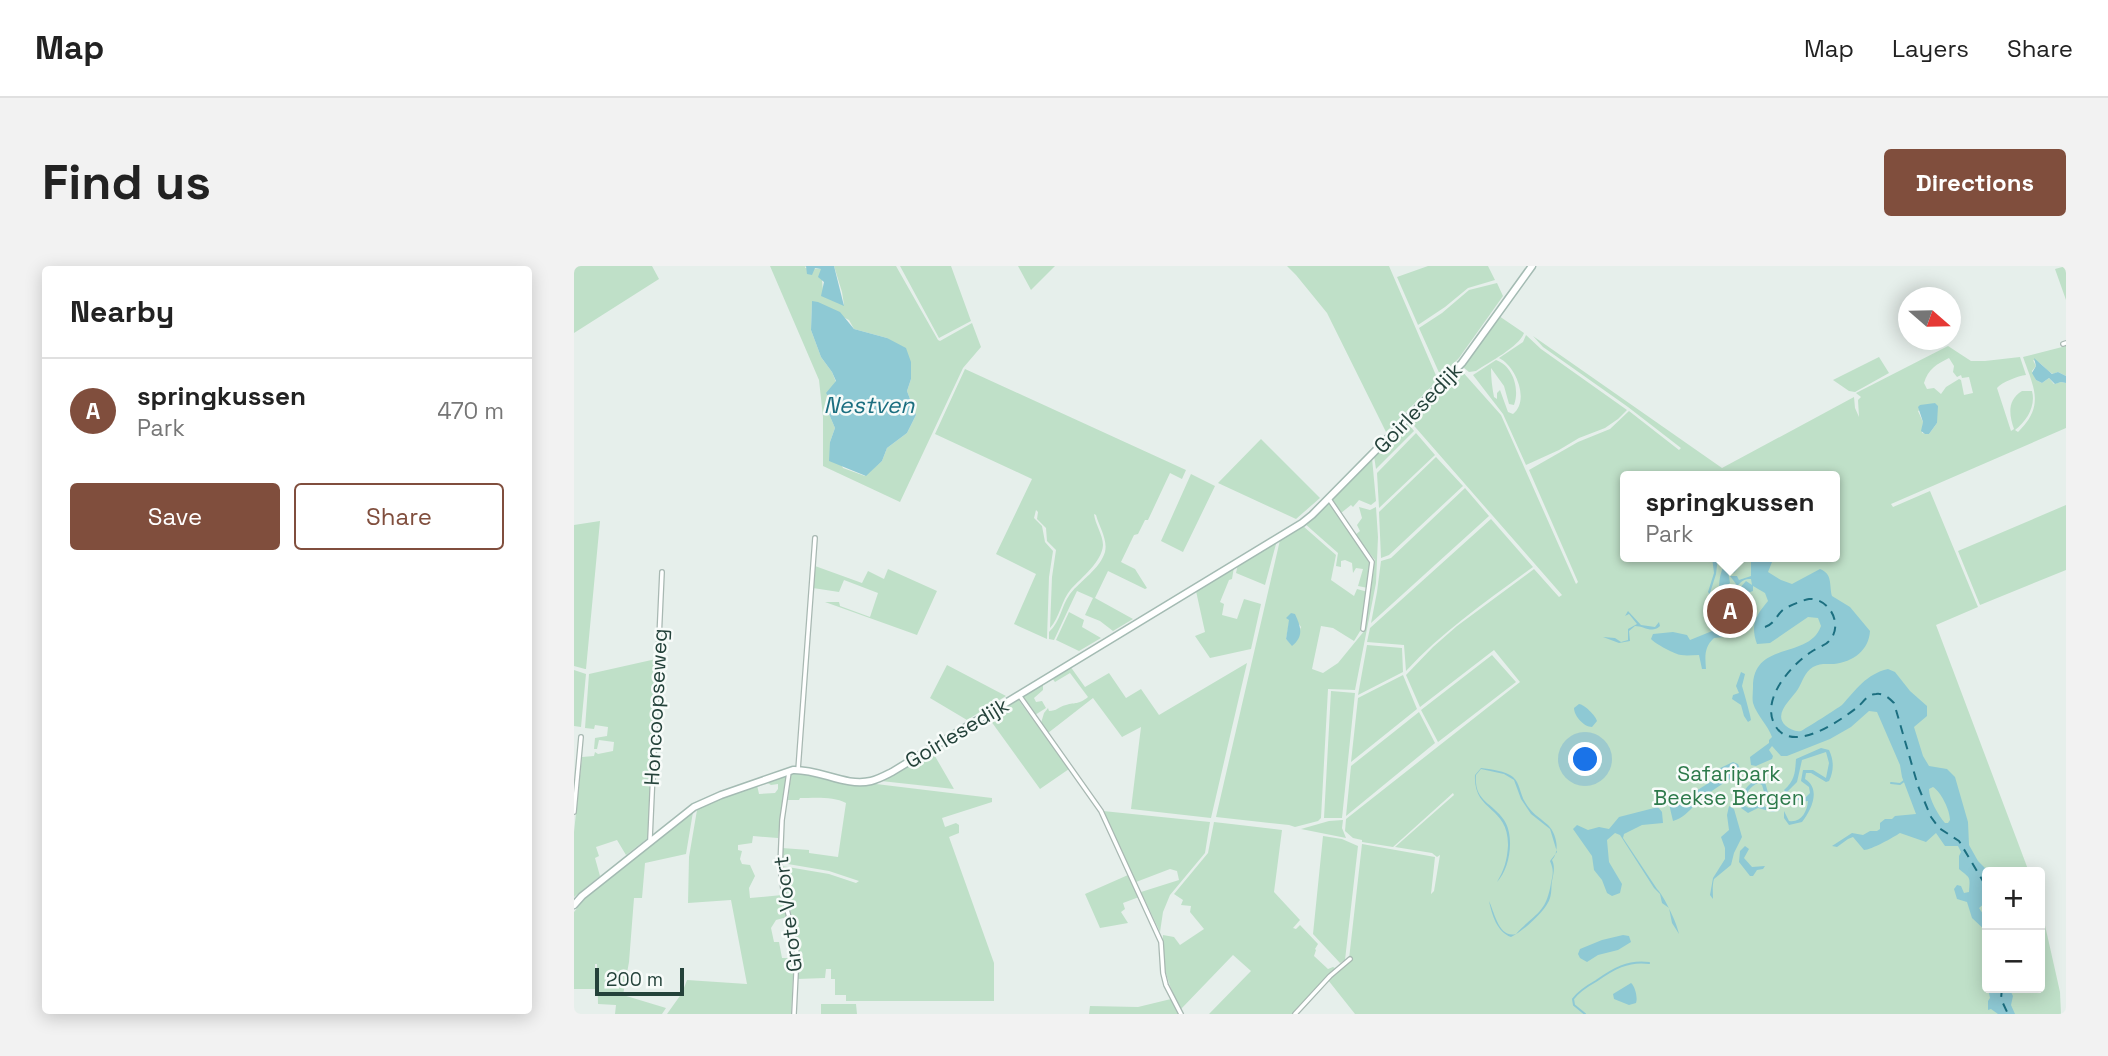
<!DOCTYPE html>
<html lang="en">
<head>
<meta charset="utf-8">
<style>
  body { margin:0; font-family:"Space Grotesk",sans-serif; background:#f2f2f2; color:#222 }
  .controls { position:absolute; right:21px; bottom:21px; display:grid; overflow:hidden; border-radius:7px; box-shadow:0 4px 18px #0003 }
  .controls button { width:63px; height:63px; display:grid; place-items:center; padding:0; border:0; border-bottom:2px solid #e0e0e0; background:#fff; color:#222; font:35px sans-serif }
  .compass { position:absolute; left:1324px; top:21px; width:63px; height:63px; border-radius:50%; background:#fff; box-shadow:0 4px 18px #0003; rotate:110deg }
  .scale { position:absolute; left:21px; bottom:18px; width:89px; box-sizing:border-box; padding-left:7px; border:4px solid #24423a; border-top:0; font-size:19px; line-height:24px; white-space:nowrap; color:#24423a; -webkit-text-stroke:5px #f7fbf9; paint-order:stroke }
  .you { position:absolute; left:1012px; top:494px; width:24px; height:24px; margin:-18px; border:5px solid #fff; border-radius:50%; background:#1a73e8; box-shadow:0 0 0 10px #1a73e833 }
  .badge { display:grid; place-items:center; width:46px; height:46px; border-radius:50%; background:#804e3d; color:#fff; font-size:23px; font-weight:700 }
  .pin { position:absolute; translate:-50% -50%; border:4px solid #fff; box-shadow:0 2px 7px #0006 }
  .popup { position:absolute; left:1046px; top:205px; width:220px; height:91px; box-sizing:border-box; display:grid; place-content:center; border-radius:7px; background:#fff; filter:drop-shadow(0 2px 5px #0005); font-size:23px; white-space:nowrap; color:#767676 }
  .popup b { font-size:26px; color:#222 }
  .popup::after { content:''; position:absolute; left:50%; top:100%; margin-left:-14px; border:14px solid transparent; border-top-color:#fff }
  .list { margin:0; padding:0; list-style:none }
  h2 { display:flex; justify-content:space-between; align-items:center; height:91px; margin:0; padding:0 28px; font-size:30px }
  h2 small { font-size:23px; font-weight:400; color:#767676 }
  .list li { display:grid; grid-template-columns:46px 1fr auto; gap:21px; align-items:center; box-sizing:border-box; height:105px; padding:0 28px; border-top:2px solid #e0e0e0 }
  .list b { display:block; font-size:26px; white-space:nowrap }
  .list p { margin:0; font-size:23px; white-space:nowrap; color:#767676 }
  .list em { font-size:23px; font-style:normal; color:#767676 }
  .actions { display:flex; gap:14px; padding:21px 28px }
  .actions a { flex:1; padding:16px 0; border:2px solid #804e3d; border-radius:7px; text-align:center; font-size:24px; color:#804e3d }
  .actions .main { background:#804e3d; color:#fff }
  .map { position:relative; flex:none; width:1492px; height:748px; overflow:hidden; border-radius:7px }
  header { display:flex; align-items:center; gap:42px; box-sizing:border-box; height:98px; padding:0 35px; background:#fff; border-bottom:2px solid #e0e0e0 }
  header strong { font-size:33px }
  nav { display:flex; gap:38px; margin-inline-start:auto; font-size:24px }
  .intro { display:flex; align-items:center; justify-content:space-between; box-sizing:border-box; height:168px; padding:0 42px }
  h1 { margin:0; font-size:49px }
  .button { padding:18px 32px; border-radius:7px; background:#804e3d; color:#fff; font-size:24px; font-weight:700 }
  main { display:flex; gap:42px; padding:0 42px }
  aside { flex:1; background:#fff; border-radius:7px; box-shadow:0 4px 18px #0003 }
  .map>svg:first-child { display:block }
</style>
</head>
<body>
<header>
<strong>Map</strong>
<nav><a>Map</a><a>Layers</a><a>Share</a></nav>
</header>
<div class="intro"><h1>Find us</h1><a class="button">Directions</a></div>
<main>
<aside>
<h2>Nearby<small></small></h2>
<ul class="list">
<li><span class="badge">A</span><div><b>springkussen</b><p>Park</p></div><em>470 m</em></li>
</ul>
<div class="actions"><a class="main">Save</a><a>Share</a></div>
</aside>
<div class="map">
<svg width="1492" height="748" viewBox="0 0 1492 748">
  <rect width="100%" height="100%" fill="#e6efeb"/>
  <!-- green -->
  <path fill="#bfe0c8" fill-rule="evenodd" d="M0 0H78L85 13 0 67Z
    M196 0H232L231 2 247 3 249 25 270 39 268 26 260 0H322L364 74 366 75 398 57 407 81 389 102 326 236 249 200V151L245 114ZM238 36 275 54 280 63 313 72 337 113 333 125 342 149 333 167 313 182 308 195 291 210 269 202 256 176 261 162 252 141 262 116 258 106 247 91 237 64Z
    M326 0H377L397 55 365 72Z
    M444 0H481L457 24Z
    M713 0H815L864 114 812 166 753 47 722 9Z
    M854 0H914L921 14 894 22 871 41 844 59 823 11Z
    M1492 0V34L1481 3Z
    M923 17 929 30 885 92 867 111 845 62 868 47 895 24Z
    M925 50 950 67C945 81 915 96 902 105L895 106 888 100Z
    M952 69 967 83 1053 144 1044 153 1031 162 1005 172 985 184 952 199 929 148 899 109 922 94C939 100 946 123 940 139L935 138 930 120 917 102C917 111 918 121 920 131L923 133V127L926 124 934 146 939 148C956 135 942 100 925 92L949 76Z
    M959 70 1148 202 1280 131 1281 142 1285 151 1284 134 1287 131 1282 127 1374 80 1397 95H1411L1446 91 1452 109C1444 110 1428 116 1423 122L1437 165 1440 163C1435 149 1433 134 1448 125H1458C1462 140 1453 155 1441 164L1444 166C1471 140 1460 122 1449 91L1492 80V110L1484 106 1479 108C1471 104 1468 96 1459 94L1462 100 1458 105 1462 114 1468 117 1475 112 1480 118 1487 116 1492 117V162L1317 238 1319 241 1356 225 1404 341 1362 359 1455 606H1413V722H1466V637L1486 726 1487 748H781L754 714 775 693 788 578 861 591 857 628 860 625 866 589 863 591 858 587 821 581 880 529 879 527 819 581 788 576V574L779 572 771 565 772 553 946 416 920 384 846 441 832 409 859 381 883 360 960 303 985 331 988 329 835 154 886 103 927 149 1002 318 1004 316 955 204 1004 176 1036 163 1055 145 1105 184 1107 182 1054 141 969 81ZM1375 92 1380 100 1379 106 1383 111 1387 109 1388 112 1395 111 1399 127 1390 129 1387 114 1385 113 1372 121 1367 128 1360 122 1353 123 1350 117C1354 103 1363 98 1375 92ZM1361 137 1363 157 1355 168 1348 167 1349 156 1344 145ZM1051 210H1261V291H1051Z
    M1305 91 1315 107 1281 126 1275 125 1259 114Z
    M391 103 612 204 608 213 596 207 574 254H571L564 268 560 269 547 296 561 303 573 322 571 323 534 305 521 332 559 353 539 365 526 355 511 349 519 332 503 325 480 374 475 373V366C487 355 487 340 496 328 507 314 526 303 531 286 534 274 525 260 522 249L520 248C521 258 529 269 529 279 528 296 507 312 497 323 487 335 486 351 476 362L478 311 482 284 473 275 472 262 463 253 464 246 462 244 460 252 468 260 471 276 479 285 475 311 473 373 440 358 462 308 422 288 458 213 361 168Z
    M833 156 840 165 802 203 800 190Z
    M842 167 861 189 805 242 803 207Z
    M687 173 746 232 722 253 644 217Z
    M862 191 889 220 815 289 807 292 805 246Z
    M798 192 802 235 797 239 785 234 779 241 777 239 767 247 757 234Z
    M617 208 641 220 609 286 587 275Z
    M891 222 915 250 797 357 803 326 807 295 817 292Z
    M754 237 760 241 784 279 797 293 794 322 784 320 789 303 782 302 779 307 778 297 771 294 767 295V301L762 300 764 287 730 257Z
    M1492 239V304L1406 339 1384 285Z
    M785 241 796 244 802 241 804 271 802 317 781 424 754 423 747 552 744 555 721 561 715 559 642 551 706 274 729 260 762 289 757 314 780 330 783 323 794 326 788 362 780 375 759 362 747 360 738 403 749 407 764 397 791 364 801 294 781 269 786 265 783 259 788 252ZM717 347 727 361 718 379 712 373Z
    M917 253 959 301C914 334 869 365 832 405L830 379 793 376 796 362Z
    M26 255 12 403H11L0 400V259Z
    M701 275 702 278 691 319 662 307 664 298Z
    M241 300 288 317 294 305 310 313 314 303 363 325 343 369 251 336H265L266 340 296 351 304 327 270 314 265 326 239 322Z
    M660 301 658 313 655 314 646 336 650 338 648 349 663 353 670 333 687 338 677 383 636 392 621 370 631 366 622 325Z
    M495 346 510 354 508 361 527 372 505 385 482 374Z
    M793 379 828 382 829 406 784 429Z
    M918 389 942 416 864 476 847 444Z
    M82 393 74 572 52 589 43 574 22 581 25 590 21 592 26 610 0 631V566L8 491 20 490 21 486 24 488 39 485 40 476 25 474 23 483H20L21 472 33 470 34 461 21 459 20 463 11 462 15 408Z
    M673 397 637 552 557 543 567 461 548 471 519 432 474 467 467 457 470 447 474 442 475 445C483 445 484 441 492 439 502 436 504 439 514 431L496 407 481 416 478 412 496 400 511 421 535 407 552 432 567 423 585 449Z
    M373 399 432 430 393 454 356 432Z
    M0 404 12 408 7 461 0 460Z
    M829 409 843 443 777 496 784 432Z
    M469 418V424L460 432 462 436 468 435 472 442 461 449 448 430Z
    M757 425 781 427 768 552H750Z
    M444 433 495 503 466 523 414 451Z
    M845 446 861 477 772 550 777 500Z
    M358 485 380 523 307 515Z
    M223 507 274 518H302L418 532V536L368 552 371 561 382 557 385 559V567L375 571 420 697V735H272V729H261V713H257V703H252L251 712 223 713V678L208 600 255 608 282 617 285 615 255 605 208 597V582L235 584V587L264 591 272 537C259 530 240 532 226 532L225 534H214L217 509Z
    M208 511H212L204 572 179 570 178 577 164 579V584L168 585 166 593 168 598 176 599 181 610 175 622 176 632 208 629 213 651 202 654 197 662 200 676H205L208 692H220L217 748H93L108 727 113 714 173 718 157 634 114 637 115 591 123 544 132 538 183 519 185 528 201 527 204 523V518L197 519 192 516Z
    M529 545 636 556 631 587 596 629 589 646 586 666 567 626 605 614 603 605 596 603 562 616Z
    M119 546 112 588 71 597 68 632H60L55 696 49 729 92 742 88 748H41L42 739 24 738 23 698H21V723H0V646L13 630Z
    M769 554 768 562 772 572 727 563 755 555Z
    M640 556 708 564 700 626 726 654 719 662 722 663 726 659 744 678 741 683 742 684 740 690 754 703 759 701 761 702 718 748H635L677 705 659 689 607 743C594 719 586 696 589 669L600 671 606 679 630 663 616 646 617 640 607 639 609 634 600 628 634 587Z
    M749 570 768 573 784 580 771 694 766 697 739 668Z
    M554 609 565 631 549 637 551 643 547 646 554 657 526 662 511 628Z
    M597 733 605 748H515L516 740 564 741Z
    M247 738H282L283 748H247Z"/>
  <!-- water -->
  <path fill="#8ec9d4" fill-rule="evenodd" d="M232 0H260L270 40 247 30 250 16 244 11 247 3 241 2 238 9 233 8Z
    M238 35 244 36 266 46 280 63 313 72 332 82 337 96V113L333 125 342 149 333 167 313 182 308 195 292 210 255 195 256 176 261 162 252 141 256 133 252 127 262 115 258 106 247 91 237 64Z
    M1460 92 1478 108 1484 106 1492 110V117L1487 116 1481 118 1475 112 1468 117 1462 114 1458 107 1462 100Z
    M1361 137 1364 140 1363 157 1355 168H1351L1347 165 1349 156 1344 141 1346 139Z
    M1138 291H1144L1142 308 1136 327 1148 329 1149 333 1158 330 1156 328 1150 327 1162 318 1156 310H1163L1165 314 1177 310V291H1200L1194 306 1207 314 1218 318 1246 303C1259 308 1255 319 1258 330L1276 341 1296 365C1295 384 1279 396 1260 398 1252 398 1246 397 1239 401 1230 407 1229 415 1224 423 1218 433 1198 448 1212 460 1216 463 1221 466 1227 465 1231 463 1264 442 1268 439 1282 424 1292 408 1314 403L1321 406 1336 425 1353 440V450L1340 461 1349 490 1355 500 1373 503 1381 511 1394 556 1395 579 1404 595 1415 606H1413V635L1405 642 1409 648H1413V666L1398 652 1393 636 1383 633 1380 623 1383 619 1387 620 1390 627 1395 626C1396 610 1397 613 1385 603V590L1387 586 1384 580H1371L1362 567 1352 576 1326 567C1320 571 1297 584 1290 584L1279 571 1274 573 1263 581 1258 580 1278 567 1289 569 1296 565H1303L1306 563V557L1311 553H1318L1321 550 1342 548 1328 511 1326 499 1303 446 1295 445 1277 461 1256 473 1213 490H1207L1198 480 1195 484 1199 490 1198 493 1182 500 1177 499 1176 491 1195 477V474L1198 471C1194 459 1183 450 1179 437 1178 432 1179 426 1179 421 1179 374 1235 394 1247 360L1244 352 1234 351 1196 377 1183 378C1176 359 1182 349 1194 335L1191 327 1179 320V325L1168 329 1165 323 1172 315 1178 319 1177 313C1168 312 1166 318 1160 323L1165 329 1150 337H1144L1146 333 1137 330 1134 326 1140 307ZM1359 521C1367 526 1376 544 1376 554L1374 557H1371C1364 549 1355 533 1355 523Z
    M1154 291H1165L1163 293 1165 301 1160 307 1156 304 1154 305 1156 317 1146 325C1144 321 1146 307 1149 302L1155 301 1151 295Z
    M1054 345 1067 359 1081 361 1085 356 1086 360C1078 368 1070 360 1061 360L1055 365 1056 375 1045 377 1029 371 1041 372 1047 376 1054 374V363L1063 358 1055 348 1051 350Z
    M717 347 721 348C727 361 730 370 718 380L712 373 715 354 712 352Z
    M1158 357 1160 364 1159 370 1140 372C1130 381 1131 391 1132 403H1128L1125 389C1119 389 1113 390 1107 389 1102 389 1080 377 1077 373L1079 368 1099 366 1113 369 1116 374Z
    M1167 406 1171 408 1168 420C1169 423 1177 451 1177 454L1174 456 1170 450 1167 439 1158 433 1159 429 1165 427 1162 420Z
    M1005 438C1010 438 1022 450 1023 455L1018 461C1010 461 1000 450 1000 442Z
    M1247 482 1255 484C1260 494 1260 505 1255 515L1252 516 1237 507H1232L1231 513C1247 523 1238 543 1228 556L1215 559 1210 552V545L1215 555C1227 557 1233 546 1234 535 1228 536 1221 534 1218 530L1222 529 1231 532 1236 527 1235 521 1227 515 1229 504H1239L1252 512 1255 497 1252 486 1228 494 1223 516 1212 527 1210 524C1221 514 1221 507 1222 493Z
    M1159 496 1164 498 1168 507C1151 515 1135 526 1121 539 1114 546 1109 552 1099 555L1095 538 1111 532 1141 513 1142 504Z
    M907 502C916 503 932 505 939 511 946 517 946 528 951 536 957 547 965 551 974 559 983 568 986 586 978 594 981 600 980 606 978 615 977 620 978 626 976 632 973 644 948 666 937 671 923 666 918 649 915 635 920 645 925 673 942 668 961 647 972 648 977 617 979 608 980 604 976 595L983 586 976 563 957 548 947 533 940 514 930 508 907 503 902 509C900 536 918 536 930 554 941 570 936 603 923 616 930 604 933 595 934 580 935 539 899 547 901 509Z
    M1187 513 1191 516 1196 534 1202 536 1196 538 1193 536 1188 519 1184 517C1176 520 1168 531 1171 540L1175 542 1185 538 1199 544 1204 542 1206 544 1199 546 1184 542 1174 547 1167 542C1165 529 1174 515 1187 513Z
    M1155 540 1160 543 1168 571 1160 587 1157 599 1140 613C1138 620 1139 627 1139 633L1136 629 1139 612 1151 593V582L1147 571 1155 564 1153 549Z
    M1084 541 1088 546 1089 557 1068 559 1050 568 1049 572 1083 623C1090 630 1103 657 1105 668L1098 657 1095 642 1088 637 1086 628 1080 622 1046 569 1041 567 1033 574 1035 596 1048 618 1046 627 1038 630 1033 627 1028 614 1020 604 1018 590 999 563 1003 559 1014 564 1025 561 1035 563 1045 551Z
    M1171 580 1175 583 1170 592 1178 601 1191 600 1189 603 1183 604 1179 610H1176L1165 596 1166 585Z
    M1049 669 1055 670 1057 676 1044 684 1024 689 1013 696 1006 692 1004 688 1006 683 1028 674Z
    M1057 717C1061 720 1064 732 1062 737L1055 739 1040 733 1039 728Z
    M1414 722H1435L1439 730 1437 739 1441 748H1424L1417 743 1414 744V735L1416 732Z"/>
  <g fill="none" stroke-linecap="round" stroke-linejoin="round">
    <!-- stream -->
    <path stroke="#8ec9d4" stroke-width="2" d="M1317 517 1326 518 1330 515
      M1011 748 1000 739 999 733C1005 725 1013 720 1022 715 1039 703 1054 694 1075 697"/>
    <!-- ferry -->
    <path stroke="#1c6f80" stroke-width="2" stroke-dasharray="9 7" stroke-linecap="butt" d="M1191 361C1201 358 1202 349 1210 343 1215 340 1229 334 1235 333 1256 332 1270 360 1255 375 1251 380 1242 382 1237 386 1216 400 1185 435 1202 461 1220 488 1267 454 1285 440 1290 435 1294 428 1302 428 1310 427 1315 432 1320 437L1344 520 1357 551 1365 562 1385 575 1413 622
      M1428 722 1427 733 1434 748"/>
    <!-- street casing -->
    <g stroke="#a8b8b2" stroke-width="6">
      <path id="street" d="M1489 78 1492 77
        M755 233 798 296 789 363
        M445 429 527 545 587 676 589 707 592 719 607 748
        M224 504 241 272
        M215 506 208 554 206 601 210 630 223 687 220 748
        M0 546 7 471
        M76 573 88 306
        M721 748 756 710 776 693"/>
    </g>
    <!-- secondary casing -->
    <g stroke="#a4bbb3" stroke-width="9">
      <path id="secondary" d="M0 639 8 630 120 541 147 529 219 504C246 503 271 521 297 515 305 513 312 509 318 506L728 257 738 249 888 97 958 0"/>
    </g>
    <!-- street -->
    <use href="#street" stroke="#fff" stroke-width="3.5"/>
    <!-- secondary -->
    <use href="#secondary" stroke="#fff" stroke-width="6"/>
  </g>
  <g text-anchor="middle" stroke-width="5" stroke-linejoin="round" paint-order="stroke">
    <!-- street labels -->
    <g font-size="21" fill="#24423a" stroke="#f7fbf9">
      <text transform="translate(844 142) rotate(-46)" y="7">Goirlesedijk</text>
      <text transform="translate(82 441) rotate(-87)" y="7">Honcoopseweg</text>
      <text transform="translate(383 467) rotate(-31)" y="7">Goirlesedijk</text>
      <text transform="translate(214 648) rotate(-97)" y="7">Grote Voort</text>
    </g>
    <!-- park labels -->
    <g font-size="21" fill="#2d7a4b" stroke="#f7fbf9">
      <text x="1155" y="515">Safaripark<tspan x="1155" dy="24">Beekse Bergen</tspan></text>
    </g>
    <!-- water labels -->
    <g font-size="23" font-style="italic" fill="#1c6f80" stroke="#f7fbf9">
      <text x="295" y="147">Nestven</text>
    </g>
  </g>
</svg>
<div class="controls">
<button>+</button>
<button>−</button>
</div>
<svg class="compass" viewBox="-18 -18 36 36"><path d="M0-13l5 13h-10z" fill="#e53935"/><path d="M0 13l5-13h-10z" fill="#767676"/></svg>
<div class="scale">200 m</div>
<div class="you"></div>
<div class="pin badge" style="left:1156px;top:345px">A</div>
<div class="popup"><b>springkussen</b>Park</div>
</div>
</main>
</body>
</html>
